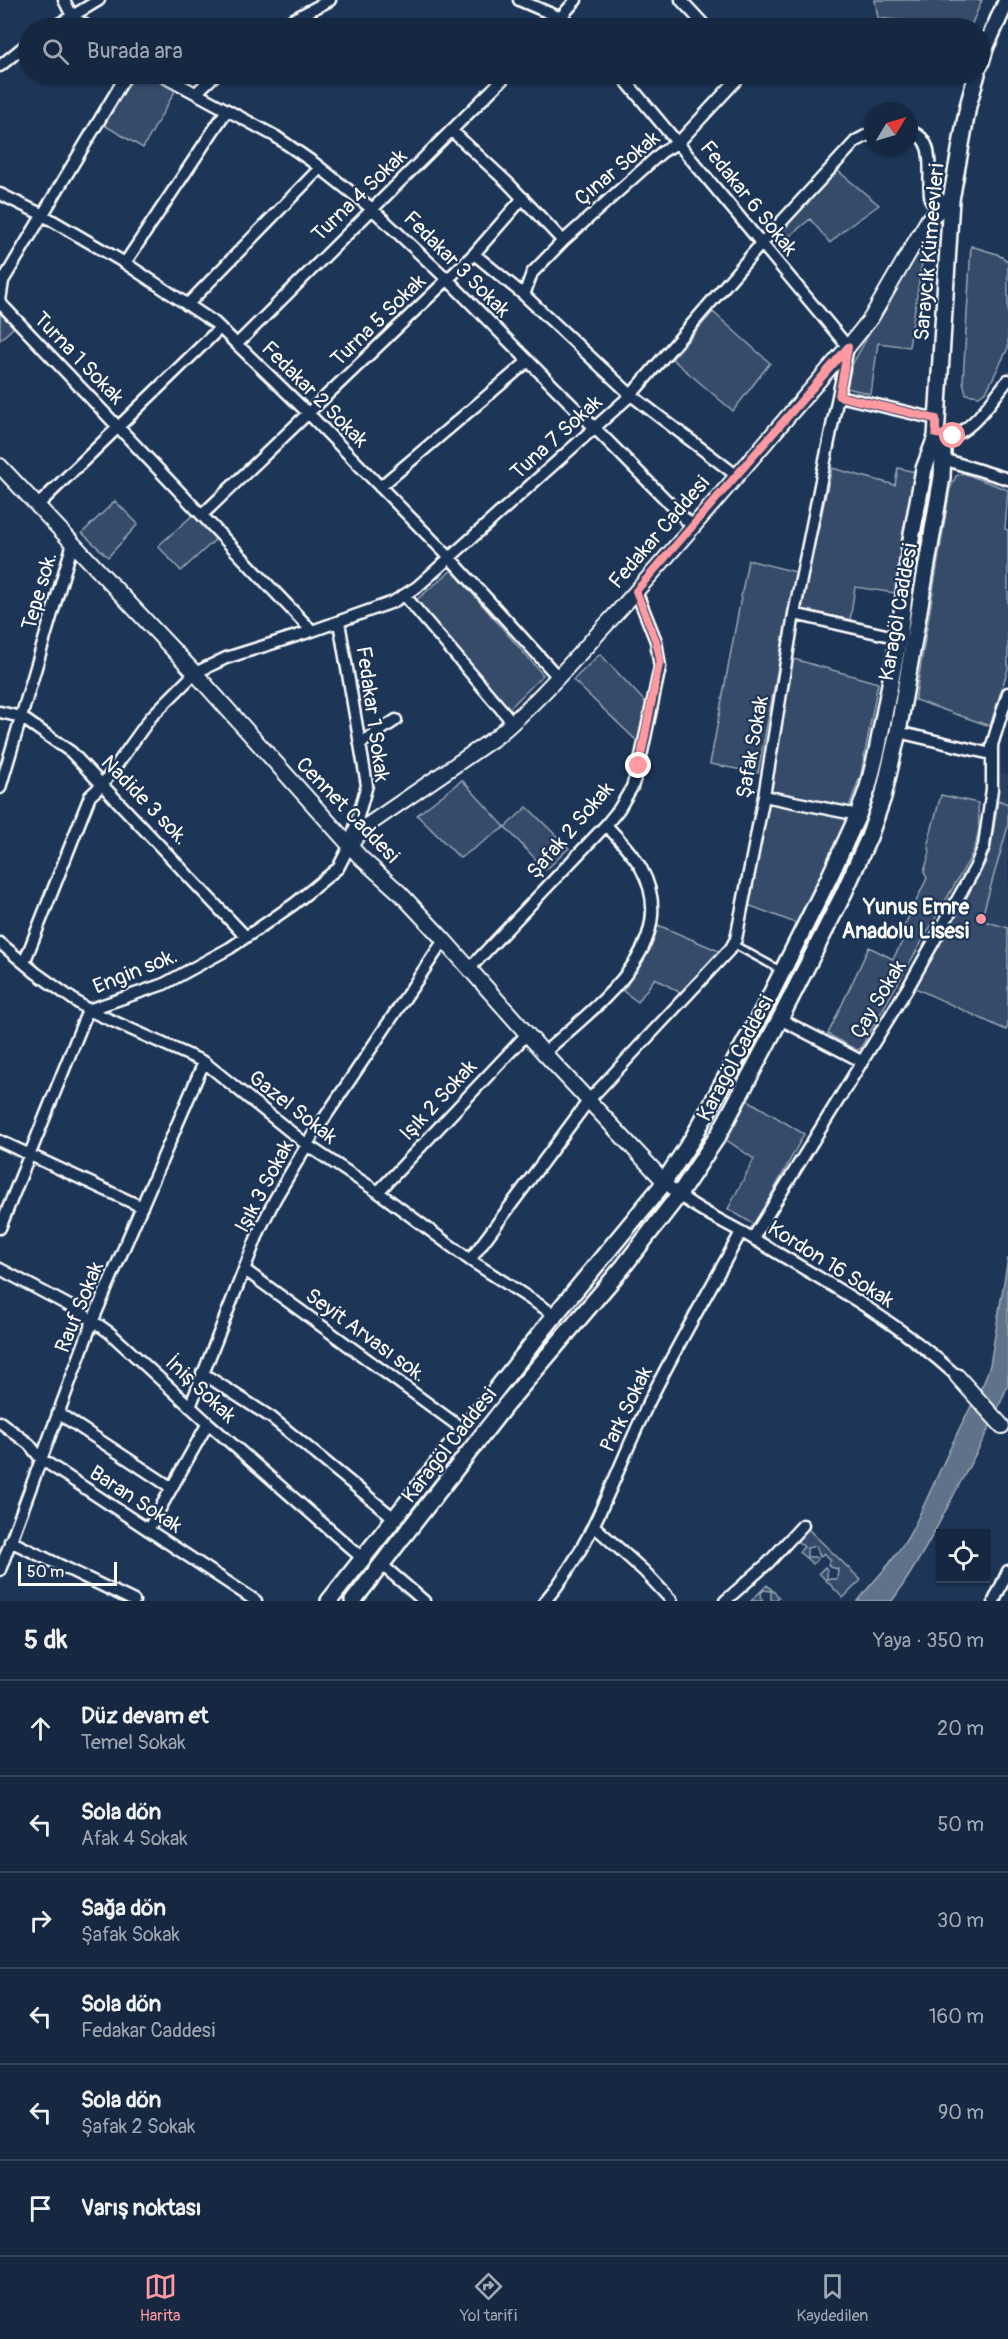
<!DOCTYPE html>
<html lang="tr">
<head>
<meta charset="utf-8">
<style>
  body { margin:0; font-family:Pangolin,sans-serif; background:#23344c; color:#f1f3f6 }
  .controls { position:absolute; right:18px; bottom:18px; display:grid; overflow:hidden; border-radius:0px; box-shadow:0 2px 4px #0004 }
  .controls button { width:54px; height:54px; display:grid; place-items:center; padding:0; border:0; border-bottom:2px solid #35445a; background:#162841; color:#f1f3f6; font:30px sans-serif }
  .compass { position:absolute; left:864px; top:102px; width:54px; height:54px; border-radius:50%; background:#162841; box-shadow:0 2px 4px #0004; rotate:52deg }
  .scale { position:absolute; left:18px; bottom:15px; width:99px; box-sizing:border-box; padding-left:6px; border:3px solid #fff; border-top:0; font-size:16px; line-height:21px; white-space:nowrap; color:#fff; -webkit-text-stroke:4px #1d3557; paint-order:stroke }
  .stop { position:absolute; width:18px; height:18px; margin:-14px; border:4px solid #ff9aa2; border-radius:50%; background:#fff }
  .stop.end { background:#ff9aa2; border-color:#fff; box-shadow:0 2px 6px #0008 }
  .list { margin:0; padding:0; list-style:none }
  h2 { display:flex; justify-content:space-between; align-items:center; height:78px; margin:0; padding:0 24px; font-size:26px }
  h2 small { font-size:20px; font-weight:400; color:#9ea6b1 }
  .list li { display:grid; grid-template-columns:39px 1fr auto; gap:18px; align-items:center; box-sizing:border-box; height:96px; padding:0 24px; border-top:2px solid #35445a }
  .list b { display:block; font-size:22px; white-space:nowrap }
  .list p { margin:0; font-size:20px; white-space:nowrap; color:#9ea6b1 }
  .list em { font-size:20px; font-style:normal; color:#9ea6b1 }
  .icon { flex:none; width:33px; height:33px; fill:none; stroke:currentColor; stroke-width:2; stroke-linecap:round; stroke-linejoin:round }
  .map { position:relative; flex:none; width:1008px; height:1601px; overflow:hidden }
  .search { position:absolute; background:#162841; box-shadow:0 2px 4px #0004; left:18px; right:18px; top:18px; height:66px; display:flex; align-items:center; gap:15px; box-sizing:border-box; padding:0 21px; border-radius:33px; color:#9ea6b1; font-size:22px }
  .sheet { height:654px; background:#162841 }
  nav { display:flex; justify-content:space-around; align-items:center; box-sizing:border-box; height:84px; border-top:2px solid #35445a; background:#162841; font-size:16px; color:#9ea6b1 }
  nav a { display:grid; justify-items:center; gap:3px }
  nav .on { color:#ff9aa2 }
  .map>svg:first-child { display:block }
</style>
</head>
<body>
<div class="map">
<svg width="1008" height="1601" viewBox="0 0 1008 1601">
  <rect width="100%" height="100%" fill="#1d3557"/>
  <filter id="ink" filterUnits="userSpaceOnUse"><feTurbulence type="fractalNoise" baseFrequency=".0167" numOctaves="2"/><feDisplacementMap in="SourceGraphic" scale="12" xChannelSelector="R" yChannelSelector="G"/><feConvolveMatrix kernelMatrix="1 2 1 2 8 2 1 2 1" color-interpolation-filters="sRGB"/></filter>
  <g filter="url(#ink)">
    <!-- built -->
    <path fill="#2a4161" d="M1001 773 1008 775V1026L1006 1030 915 988 985 864 991 847Z"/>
    <!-- green -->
    <path fill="#364b69" stroke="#9aa5b4" stroke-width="1.5" d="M875 0H982L970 28H932L915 22 878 18Z
      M135 74H145L175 91 143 148 104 125Z
      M838 171 879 205 844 230 830 243 810 219 779 245 773 239Z
      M971 246 997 254 1008 261V348L987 390 979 396 966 394 963 381Z
      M913 254 923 256 909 347 878 343 871 394 847 388 852 365Z
      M713 312 770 363 733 411 672 359Z
      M0 313 14 327 0 340Z
      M832 468 895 485 898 468 916 472 895 593 855 587 850 620 800 610Z
      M963 473 1008 490 1005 529 1008 530V669L990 726 915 700 950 489 956 476Z
      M115 501 138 524 108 557 82 533Z
      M194 514 216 539 181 571 158 546Z
      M748 560 796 572 758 773 710 764Z
      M452 570 543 675 509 709 415 601Z
      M600 654 648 705 639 743 573 680Z
      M790 658 878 683 861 774 849 807 768 793Z
      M462 780 505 827 527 807 569 848 546 870 505 827 460 858 417 815Z
      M941 795 978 803 979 828 976 844 970 858 860 1049 856 1050 828 1034 869 947 893 959 904 938 900 935 927 878 924 872 930 852 928 843Z
      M998 800 1008 804V826L981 920 1008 928V1026L1006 1030 915 988 985 864 991 847Z
      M769 803 850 818 798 924 748 905Z
      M658 925 719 951 682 994 655 978 638 1002 623 991 650 950Z
      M746 1099 804 1134 755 1225 728 1209 754 1159 725 1139Z
      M808 1529 861 1580 843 1598 819 1573 825 1567 827 1570V1579H837L838 1569 830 1567 828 1564 831 1560 824 1553 820 1557 816 1546 807 1548V1557H815L818 1559 813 1564 799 1552 804 1547 796 1540Z
      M767 1585 779 1597 774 1601 771 1599V1591L764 1590 761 1593 762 1600 764 1601H751Z"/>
    <!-- water -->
    <path fill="#617289" stroke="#a0aab8" stroke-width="1.5" d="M1008 1258V1384C995 1419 977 1452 959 1485 938 1525 918 1565 892 1601H857L889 1564 907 1539 917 1520 960 1427 984 1382 990 1365Z"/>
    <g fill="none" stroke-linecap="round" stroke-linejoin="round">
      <!-- service casing -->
      <g stroke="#fff" stroke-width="10">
        <path id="service" d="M733 944 782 971"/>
      </g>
      <!-- minor casing -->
      <g stroke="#fff" stroke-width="15">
        <path id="minor" d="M64 0 72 16 89 28
          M519 0 561 18 576 28
          M681 0 707 28
          M52 28 99 0
          M277 28 330 0
          M551 28 576 0
          M0 66 28 43
          M127 74 3 281 0 301 3 306 312 631
          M160 74 275 136 314 163 371 208 448 280 692 526
          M196 93 216 74
          M452 131 509 184 563 241
          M909 131C940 139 925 178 931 201L951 200
          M0 194 41 214 125 263 215 323 309 414 450 558 558 677
          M474 254 524 295 631 395 736 475
          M125 263 227 110
          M524 295 532 273 563 241 662 152 679 142 742 74
          M187 305 320 168
          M237 344 508 74
          M839 396 936 419
          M936 434C941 435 949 437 955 435 977 425 993 398 1008 380
          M943 459 1008 479
          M380 487 527 362
          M38 505 220 328
          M202 515 474 254 523 198
          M405 596 513 723
          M794 614 899 638
          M0 712 21 717 71 752 246 937
          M898 732 991 754
          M361 743 396 720
          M0 788 73 543
          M764 796 858 815
          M0 943 36 973 88 1010 204 1062 307 1145 378 1192 470 1260 555 1315
          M24 963 90 796 103 784 151 717 195 673 226 658 312 631 393 602 417 587 631 395 761 244 856 141 873 132
          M470 968 606 825 619 809 632 787 639 766 660 667 656 641 636 591
          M780 1019 863 1062
          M544 1053C594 1007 684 946 641 868 632 852 618 838 606 825
          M0 1141 142 1207
          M664 1181C688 1207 722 1220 752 1238 823 1280 896 1320 957 1376
          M378 1192 527 1034
          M0 1228 88 1010 164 984 230 948 294 904 338 868 350 845 367 785 339 622
          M753 1238 910 984 975 868 984 846 992 789V745L1008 693
          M470 1260 589 1100 731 948 736 939 764 796 794 614 848 347 620 74
          M0 1269 79 1311 110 1333 208 1423 362 1558
          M245 1270 464 1430
          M202 1373 272 1418 394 1518
          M190 1407 260 1229 275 1199 311 1138 444 940
          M58 1413 172 1488
          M0 1422 29 1444 41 1459 256 1601
          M594 1526 644 1571 672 1601
          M148 1530 208 1423
          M10 1541 134 1601
          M382 1565 424 1601
          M0 1570 93 1320 204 1062
          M545 1601C595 1543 616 1468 650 1400 678 1343 711 1288 741 1232
          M725 1601 768 1563 803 1525
          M994 1601 1008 1571"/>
      </g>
      <!-- tertiary casing -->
      <g stroke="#fff" stroke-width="18">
        <path id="tertiary" d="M0 466 195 673 361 858 400 893 444 940 544 1053 664 1181
          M350 845 365 827 496 737C539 701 576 657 614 616 694 528 770 436 848 347L871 318 928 220 951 200
          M957 1376 1002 1426"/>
      </g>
      <!-- secondary casing -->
      <g stroke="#fff" stroke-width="20">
        <path id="secondary" d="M980 65 986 46 1007 0
          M329 1601 555 1315 660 1188 693 1138 765 1006 829 878 858 815 868 787 877 751 899 638 910 545 924 469 936 437 951 200 968 106 977 74
          M353 1601 504 1407 623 1267 678 1196 719 1134 780 1019 843 895 869 837 883 797 898 732 942 477 943 452 936 437"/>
      </g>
      <!-- service -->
      <use href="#service" stroke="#1d3557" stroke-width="5"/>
      <!-- minor -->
      <use href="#minor" stroke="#1d3557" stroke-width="10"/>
      <!-- tertiary -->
      <use href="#tertiary" stroke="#1d3557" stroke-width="14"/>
      <!-- secondary -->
      <use href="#secondary" stroke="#1d3557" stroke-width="15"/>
    </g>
  </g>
  <g fill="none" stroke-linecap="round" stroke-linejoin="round" filter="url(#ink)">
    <!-- route -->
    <path stroke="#ff9aa2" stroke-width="8" d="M639 766 660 659 656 641 636 591 848 347 839 396 936 419V434L953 436"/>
  </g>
  <!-- markers -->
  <circle fill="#ff9aa2" stroke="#1d3557" stroke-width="2" cx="981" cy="919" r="6"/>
  <g text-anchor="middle" stroke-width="4.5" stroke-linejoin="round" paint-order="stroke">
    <!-- street labels -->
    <g font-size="21" fill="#fff" stroke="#1d3557">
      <text transform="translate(617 168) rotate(-40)" y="7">Çınar Sokak</text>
      <text transform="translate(359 195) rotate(-44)" y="7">Turna 4 Sokak</text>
      <text transform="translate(749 198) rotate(51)" y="7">Fedakar 6 Sokak</text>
      <text transform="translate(929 252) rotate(-85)" y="7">Saraycık Kümeevleri</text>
      <text transform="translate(457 264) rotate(45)" y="7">Fedakar 3 Sokak</text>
      <text transform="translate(378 320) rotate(-44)" y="7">Turna 5 Sokak</text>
      <text transform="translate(79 358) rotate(46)" y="7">Turna 1 Sokak</text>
      <text transform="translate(315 394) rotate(45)" y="7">Fedakar 2 Sokak</text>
      <text transform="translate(556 437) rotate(-42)" y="7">Tuna 7 Sokak</text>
      <text transform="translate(659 532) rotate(-49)" y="7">Fedakar Caddesi</text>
      <text transform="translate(39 591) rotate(-74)" y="7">Tepe sok.</text>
      <text transform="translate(898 612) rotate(-80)" y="7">Karagöl Caddesi</text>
      <text transform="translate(373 714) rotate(82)" y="7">Fedakar 1 Sokak</text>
      <text transform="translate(752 747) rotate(-80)" y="7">Şafak Sokak</text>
      <text transform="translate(145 800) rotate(46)" y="7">Nadide 3 sok.</text>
      <text transform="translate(348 810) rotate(46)" y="7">Cennet Caddesi</text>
      <text transform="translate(570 830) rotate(-49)" y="7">Şafak 2 Sokak</text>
      <text transform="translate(135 971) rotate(-22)" y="7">Engin sok.</text>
      <text transform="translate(878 999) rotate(-59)" y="7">Çay Sokak</text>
      <text transform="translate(735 1058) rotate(-62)" y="7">Karagöl Caddesi</text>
      <text transform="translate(438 1100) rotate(-47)" y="7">Işık 2 Sokak</text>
      <text transform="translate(293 1107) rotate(38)" y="7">Gazel Sokak</text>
      <text transform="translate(264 1186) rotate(-62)" y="7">Işık 3 Sokak</text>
      <text transform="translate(831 1264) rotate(32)" y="7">Kordon 16 Sokak</text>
      <text transform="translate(79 1307) rotate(-68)" y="7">Rauf Sokak</text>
      <text transform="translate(366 1335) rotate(36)" y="7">Seyit Arvası sok.</text>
      <text transform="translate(201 1389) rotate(43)" y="7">İniş Sokak</text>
      <text transform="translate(626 1409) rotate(-64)" y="7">Park Sokak</text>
      <text transform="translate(449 1445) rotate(-52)" y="7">Karagöl Caddesi</text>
      <text transform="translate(136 1499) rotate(33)" y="7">Baran Sokak</text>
    </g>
    <!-- poi labels -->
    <g font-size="21" font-weight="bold" fill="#fff" stroke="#1d3557" text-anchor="end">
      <text x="969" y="914">Yunus Emre<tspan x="969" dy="24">Anadolu Lisesi</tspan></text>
    </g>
  </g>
</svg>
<div class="controls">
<button><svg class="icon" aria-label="locate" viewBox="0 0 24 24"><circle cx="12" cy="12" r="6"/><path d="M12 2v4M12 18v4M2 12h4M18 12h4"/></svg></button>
</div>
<svg class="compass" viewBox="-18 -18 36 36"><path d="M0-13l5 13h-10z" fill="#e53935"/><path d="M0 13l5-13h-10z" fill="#9ea6b1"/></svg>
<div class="scale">50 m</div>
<div class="stop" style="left:953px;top:436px"></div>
<div class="stop end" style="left:639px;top:766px"></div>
<div class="search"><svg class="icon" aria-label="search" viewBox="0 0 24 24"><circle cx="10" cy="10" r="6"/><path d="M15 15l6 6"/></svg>Burada ara</div>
</div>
<section class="sheet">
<h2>5 dk<small>Yaya · 350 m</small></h2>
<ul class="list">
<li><svg class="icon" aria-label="ahead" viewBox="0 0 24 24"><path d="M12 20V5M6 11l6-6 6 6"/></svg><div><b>Düz devam et</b><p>Temel Sokak</p></div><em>20 m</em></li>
<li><svg class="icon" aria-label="left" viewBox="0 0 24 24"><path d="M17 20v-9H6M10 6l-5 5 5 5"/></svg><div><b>Sola dön</b><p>Afak 4 Sokak</p></div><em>50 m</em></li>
<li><svg class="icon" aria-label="right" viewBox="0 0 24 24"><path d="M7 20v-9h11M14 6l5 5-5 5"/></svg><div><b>Sağa dön</b><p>Şafak Sokak</p></div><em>30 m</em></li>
<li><svg class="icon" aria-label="left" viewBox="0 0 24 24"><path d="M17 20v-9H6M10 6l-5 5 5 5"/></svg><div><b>Sola dön</b><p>Fedakar Caddesi</p></div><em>160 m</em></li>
<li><svg class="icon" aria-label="left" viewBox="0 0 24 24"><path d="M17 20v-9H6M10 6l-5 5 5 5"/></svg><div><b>Sola dön</b><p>Şafak 2 Sokak</p></div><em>90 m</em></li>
<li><svg class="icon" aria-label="arrive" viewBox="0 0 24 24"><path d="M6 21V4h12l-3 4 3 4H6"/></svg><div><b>Varış noktası</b></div></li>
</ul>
</section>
<nav>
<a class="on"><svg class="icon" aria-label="map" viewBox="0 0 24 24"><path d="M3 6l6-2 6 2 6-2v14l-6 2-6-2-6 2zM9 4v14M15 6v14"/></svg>Harita</a>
<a><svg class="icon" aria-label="directions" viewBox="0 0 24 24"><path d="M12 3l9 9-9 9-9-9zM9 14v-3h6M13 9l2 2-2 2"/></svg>Yol tarifi</a>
<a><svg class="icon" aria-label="saved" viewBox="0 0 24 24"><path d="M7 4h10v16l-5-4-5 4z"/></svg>Kaydedilen</a>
</nav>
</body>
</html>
